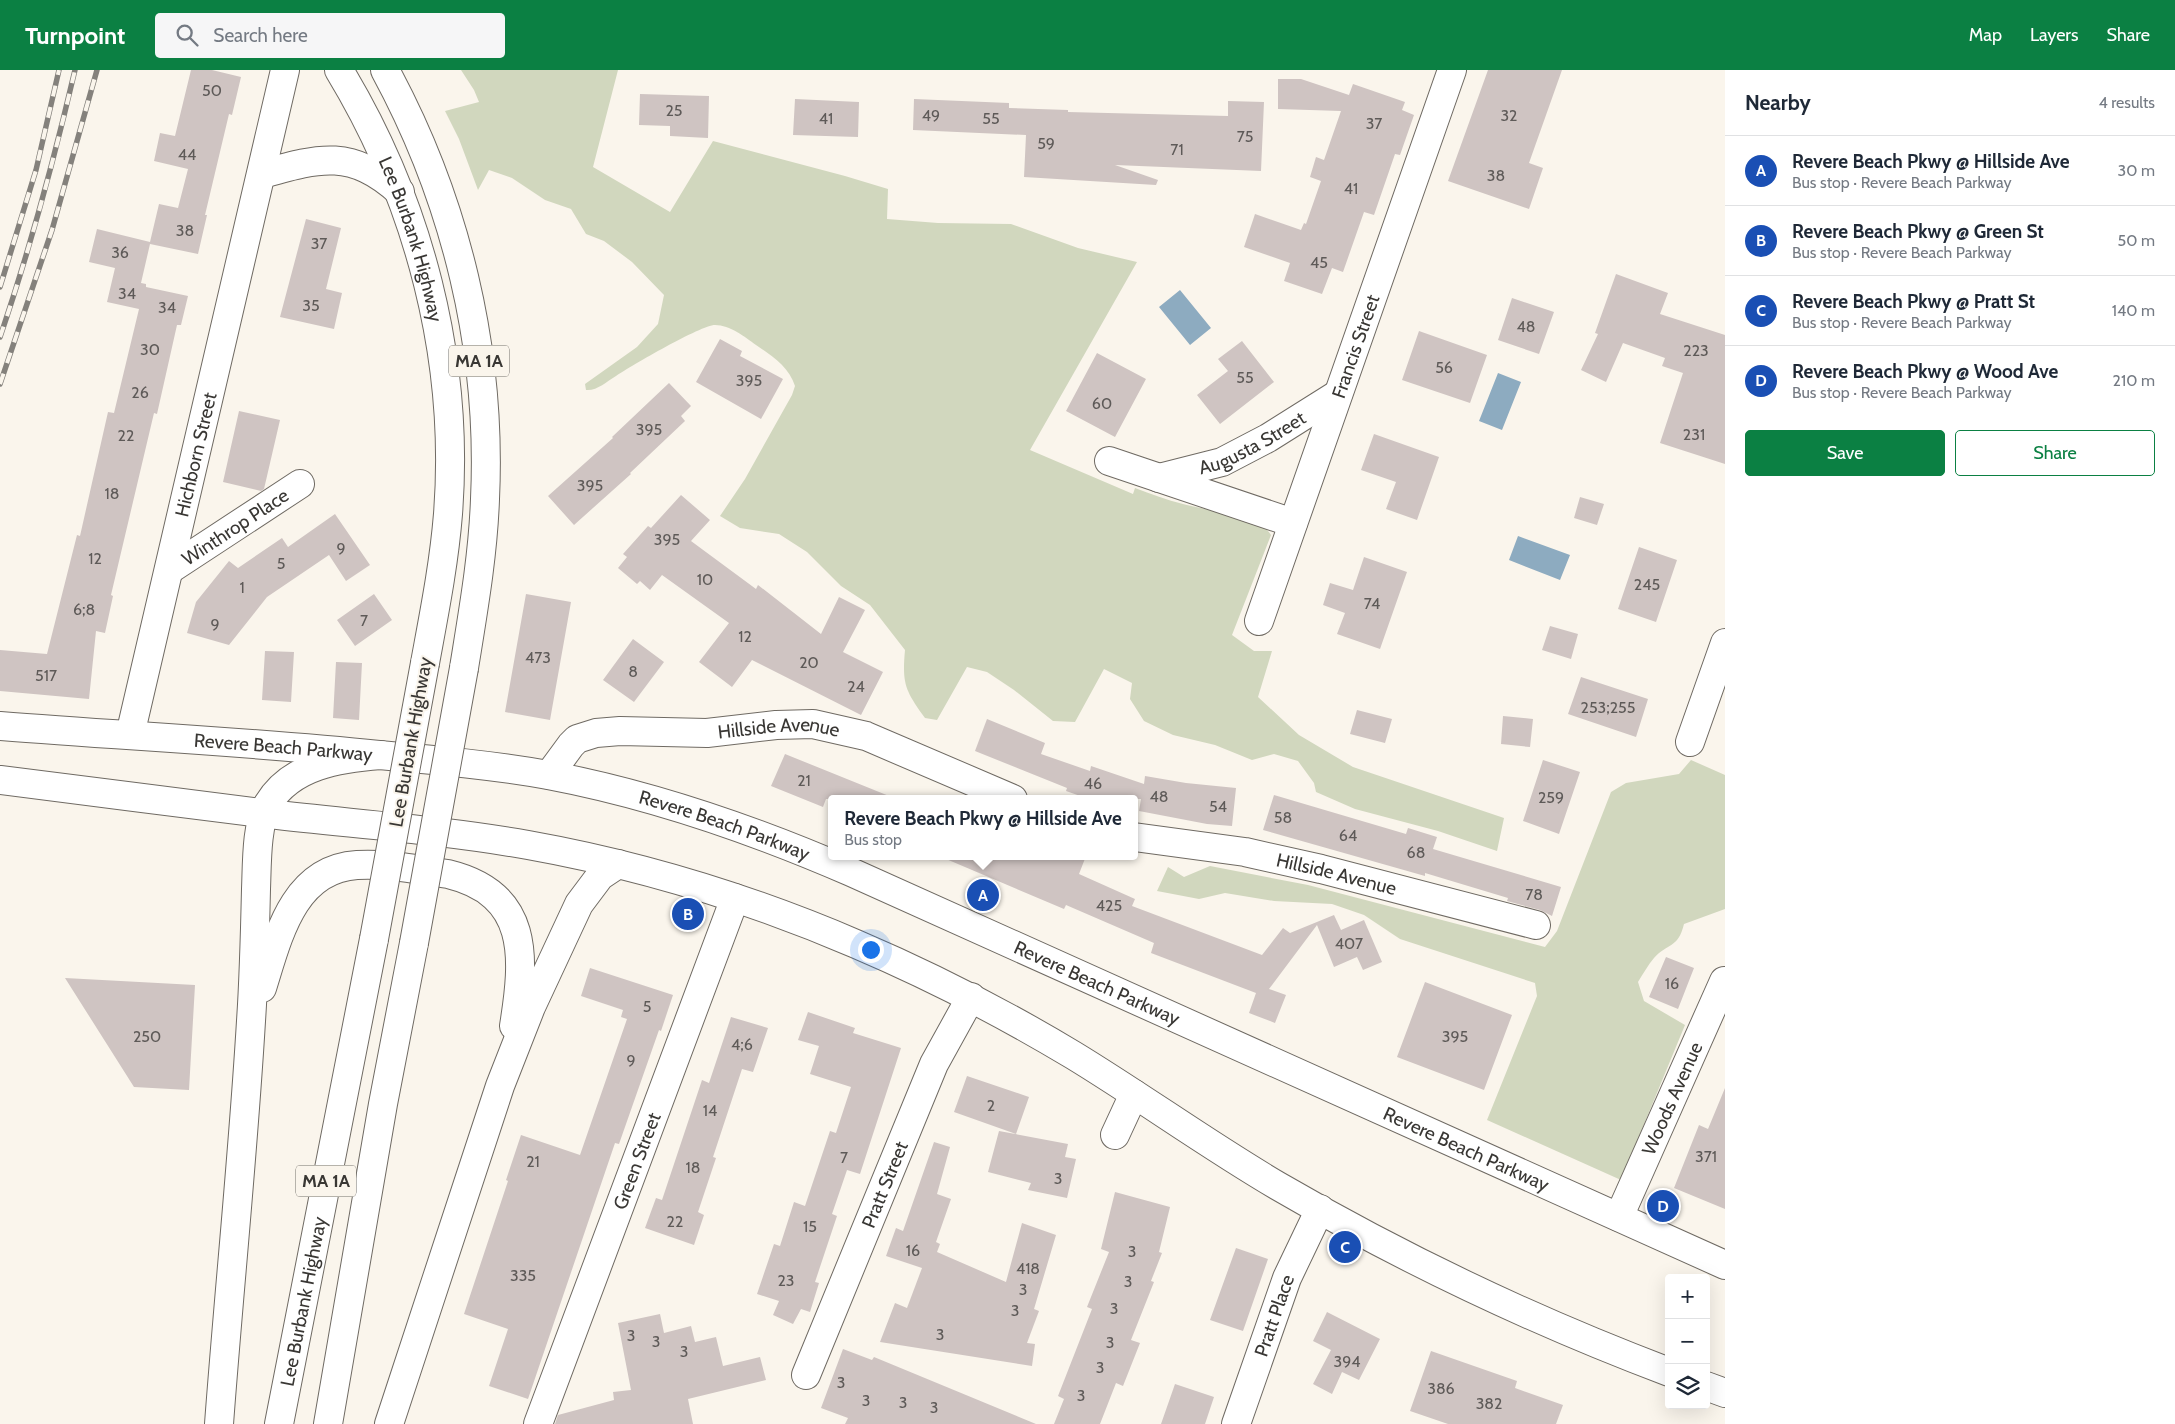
<!DOCTYPE html>
<html lang="en">
<head>
<meta charset="utf-8">
<style>
  body { margin:0; font-family:Cabin,sans-serif; background:#f6f6f7; color:#1f2937 }
  .controls { position:absolute; right:15px; bottom:15px; display:grid; overflow:hidden; border-radius:5px; box-shadow:0 5px 20px #0002 }
  .controls button { width:45px; height:45px; display:grid; place-items:center; padding:0; border:0; border-bottom:1px solid #e0e1e3; background:#fff; color:#1f2937; font:25px sans-serif }
  .you { position:absolute; left:870px; top:879px; width:18px; height:18px; margin:-12px; border:4px solid #fff; border-radius:50%; background:#1a73e8; box-shadow:0 0 0 8px #1a73e833 }
  .badge { display:grid; place-items:center; width:32px; height:32px; border-radius:50%; background:#0b8043; color:#fff; font-size:16px; font-weight:700 }
  .pin { position:absolute; translate:-50% -50%; border:2px solid #fff; box-shadow:0 1px 5px #0006 }
  .popup { position:absolute; left:828px; top:725px; width:310px; height:65px; box-sizing:border-box; display:grid; place-content:center; border-radius:5px; background:#fff; filter:drop-shadow(0 1px 4px #0005); font-size:16px; white-space:nowrap; color:#747a83 }
  .popup b { font-size:19px; color:#1f2937 }
  .popup::after { content:''; position:absolute; left:50%; top:100%; margin-left:-10px; border:10px solid transparent; border-top-color:#fff }
  .list { margin:0; padding:0; list-style:none }
  h2 { display:flex; justify-content:space-between; align-items:center; height:65px; margin:0; padding:0 20px; font-size:21px }
  h2 small { font-size:16px; font-weight:400; color:#747a83 }
  .list li { display:grid; grid-template-columns:32px 1fr auto; gap:15px; align-items:center; box-sizing:border-box; height:70px; padding:0 20px; border-top:1px solid #e0e1e3 }
  .list b { display:block; font-size:19px; white-space:nowrap }
  .list p { margin:0; font-size:16px; white-space:nowrap; color:#747a83 }
  .list em { font-size:16px; font-style:normal; color:#747a83 }
  .actions { display:flex; gap:10px; padding:15px 20px }
  .actions a { flex:1; padding:11px 0; border:1px solid #0b8043; border-radius:5px; text-align:center; font-size:18px; color:#0b8043 }
  .actions .main { background:#0b8043; color:#fff }
  .icon { flex:none; width:28px; height:28px; fill:none; stroke:currentColor; stroke-width:2; stroke-linecap:round; stroke-linejoin:round }
  .map { position:relative; flex:none; width:1725px; height:1354px; overflow:hidden }
  header { display:flex; align-items:center; gap:30px; box-sizing:border-box; height:70px; padding:0 25px; background:#0b8043; color:#fff }
  header strong { font-size:24px }
  nav { display:flex; gap:28px; margin-inline-start:auto; font-size:18px }
  .search { width:350px; height:45px; background:#f6f6f7; display:flex; align-items:center; gap:12px; box-sizing:border-box; padding:0 18px; border-radius:5px; color:#747a83; font-size:19px }
  main { display:flex }
  aside { flex:1; background:#fff }
  .map>svg:first-child { display:block }
</style>
</head>
<body>
<header>
<strong>Turnpoint</strong>
<div class="search"><svg class="icon" aria-label="search" viewBox="0 0 24 24"><circle cx="10" cy="10" r="6"/><path d="M15 15l6 6"/></svg>Search here</div>
<nav><a>Map</a><a>Layers</a><a>Share</a></nav>
</header>
<main>
<div class="map">
<svg width="1725" height="1354" viewBox="0 0 1725 1354">
  <rect width="100%" height="100%" fill="#faf5ec"/>
  <!-- green -->
  <path fill="#d1d7be" d="M461 0H618L593 97 670 142 713 71 845 106 888 119 887 149 938 153 1011 154 1078 178 1137 192 1030 380 1133 424 1135 418C1151 424 1167 430 1183 434 1206 441 1259 443 1271 465L1232 565 1254 581H1272L1258 627 1299 665 1353 697 1504 748 1497 781 1438 761 1355 739 1316 722 1314 713 1298 691 1274 684 1252 690 1215 675 1173 665 1144 651 1130 629 1132 613 1104 599 1075 652 1053 651 1014 620 987 602 967 597 937 650 925 648C905 620 902 614 905 580L870 535 841 516 807 482 779 464 740 458 720 446 745 409 792 325 795 316C789 297 772 286 756 275 745 267 730 255 715 255 701 255 631 296 616 306 606 312 597 321 586 320L585 314 637 277 658 254 664 225 632 192 604 171 586 164 571 139 545 130 512 108 489 100 478 120 459 69 445 41 479 32 474 20Z
    M1691 690 1725 705V839L1684 854C1678 879 1667 873 1654 888 1648 895 1643 904 1638 912L1644 931 1685 955 1621 1110 1487 1050 1537 926 1535 913 1400 869 1364 845 1332 834 1274 831 1225 823 1199 829 1157 821 1168 797 1184 807 1210 796 1308 815 1545 877 1557 861 1611 722 1626 713 1679 704Z"/>
  <!-- water -->
  <path fill="#8dabc0" d="M1180 220 1211 258 1190 275 1159 237Z
    M1498 303 1521 312 1502 360 1479 351Z
    M1518 466 1570 485 1560 510 1509 490Z"/>
  <!-- building -->
  <path fill="#cfc4c2" d="M191 0H212L241 7 232 45 229 44 205 145H207L198 184 150 174 141 213 146 214V217L188 226 181 255H177L157 344 154 343 111 525 113 526 105 563 96 561 89 629 0 621V580L47 584 77 465 80 466 108 342 114 343 139 239 107 232 115 198 89 192 97 159 150 172 159 134 178 138 188 99 154 91 160 63 175 66Z
    M1488 0H1562L1529 93 1543 98 1529 139 1448 111Z
    M1278 9H1301L1349 25 1353 14 1405 32 1402 40 1414 45 1400 85 1395 84 1374 145 1364 142 1343 202 1332 198 1322 224 1284 211 1290 193 1244 177 1255 144 1301 160 1304 153 1306 154 1321 111 1310 107 1316 87 1324 90 1341 41 1278 39Z
    M640 24 709 26 708 68 670 66V56L639 55Z
    M795 29 859 32 858 67 793 65Z
    M914 29 1009 33V38L1068 40V42L1228 46V31L1264 32 1261 101 1115 95 1158 110 1156 115 1024 107 1026 65 913 60Z
    M306 149 341 158 326 219 342 223 334 259 280 247Z
    M1616 204 1668 223 1660 244 1725 265V394L1660 373 1683 303 1662 296 1665 288 1623 273 1606 312 1581 300 1598 264 1595 263Z
    M1512 228 1554 242 1539 284 1498 270Z
    M1419 261 1487 285 1470 333 1402 310Z
    M720 269 742 281 740 286 783 309 761 349 696 312Z
    M1242 271 1274 312 1220 354 1197 325 1228 301 1218 289Z
    M1097 283 1146 309 1115 367 1066 341Z
    M669 313 691 336 681 346 685 351 630 403 631 404 574 455 548 426 613 368 612 367Z
    M239 341 280 350 264 419 261 421 223 412Z
    M1374 364 1439 387 1417 450 1386 439 1396 412 1361 400Z
    M681 425 710 450 691 471 756 519 758 515 821 564 839 527 865 540 843 582 883 602 861 645 752 590 732 617 699 592 729 553 662 505 650 520 640 511 637 514 618 498 627 487 623 484 648 456 651 458Z
    M1580 427 1604 434 1597 455 1574 448Z
    M335 444 370 495 346 511 329 485 267 527 229 575 187 563 196 532 229 491 238 498 282 468 288 477Z
    M1639 477 1677 490 1656 552 1618 539Z
    M1364 487 1407 502 1380 579 1337 564 1345 543 1323 535 1330 513 1353 520Z
    M374 524 392 550 355 576 337 550Z
    M526 524 571 532 550 650 505 642Z
    M1550 556 1578 564 1571 589 1542 580Z
    M633 569 664 592 634 632 603 610Z
    M265 581 294 582 291 632 262 630Z
    M336 592 362 593 359 650 333 648Z
    M1581 607 1648 629 1636 667 1568 644Z
    M1357 640 1392 649 1385 673 1350 664Z
    M1503 646 1533 649 1530 677 1501 674Z
    M987 649 1045 673 1041 684 1090 701 1091 696 1144 714 1145 706 1186 713 1236 718 1232 756 1207 754 1139 741 1141 729H1089L1066 721 1067 718 975 681Z
    M785 684 894 728V729H826L823 737 771 716Z
    M1543 690 1580 702 1559 764 1523 751Z
    M1274 725 1406 764 1408 758 1437 767 1433 779 1561 817 1552 846 1540 840 1507 831 1508 828 1425 803V806L1263 760Z
    M939 786H1086L1079 804 1135 829 1132 836 1262 885 1283 858 1290 863 1334 845 1341 860 1364 850 1382 892 1363 900 1357 887 1334 897 1317 855 1269 919 1286 925 1275 953 1249 943 1256 923 1151 883 1154 873 1066 835 1064 839Z
    M1666 887 1694 898 1678 939 1649 927Z
    M590 898 673 925 661 961 659 960 619 1074 615 1073 528 1329 489 1316 508 1259 464 1244 508 1111 506 1110 521 1065 580 1085 627 949 621 947 623 940 581 926Z
    M65 908 195 915 189 1020 134 1017Z
    M1425 912 1512 945 1484 1020 1397 987Z
    M808 942 855 958 853 963 901 978 860 1104 847 1100 832 1144 837 1146 815 1212 819 1213 810 1242 801 1239 793 1254 773 1245 779 1231 757 1224 774 1174 780 1176 794 1132 805 1136 830 1061 836 1063 851 1017 810 1004 819 976 798 970Z
    M731 947 768 958 753 1002 742 999 713 1087 716 1088 698 1142 704 1145 694 1175 645 1158 656 1128 662 1130 702 1010 709 1013Z
    M967 1006 1029 1027 1016 1064 954 1042Z
    M1725 1018V1139L1674 1118 1699 1055 1708 1059Z
    M999 1061 1068 1074 1065 1087 1076 1089 1067 1128 1028 1120 1031 1113 988 1102Z
    M934 1072 950 1077 937 1124 951 1129 936 1172 940 1174 937 1182 1006 1212 1022 1153 1056 1165 1034 1239 1039 1241 1027 1273 1035 1274 1032 1296 880 1272 895 1233 907 1238 922 1198 886 1186 896 1158 903 1161Z
    M1115 1122 1170 1137 1159 1182 1162 1183 1151 1211 1154 1212 1131 1270 1140 1273 1123 1316 1116 1313 1100 1354H1054L1064 1329 1058 1326 1092 1239 1087 1237 1109 1182 1101 1179Z
    M1236 1178 1268 1189 1243 1261 1210 1250Z
    M1327 1242 1380 1269 1359 1310 1342 1302 1332 1324 1313 1314 1331 1280 1313 1271Z
    M660 1244 664 1263 691 1256 695 1272 716 1267 723 1296 760 1287 766 1310 688 1329 693 1354H555L558 1345 614 1330 613 1322 631 1320 618 1253Z
    M843 1279 872 1290 874 1287 1036 1354H845L848 1348 821 1338Z
    M1431 1281 1517 1311 1515 1318 1563 1335 1556 1354H1448L1410 1341Z
    M1175 1314 1214 1327 1205 1354H1161Z"/>
  <g fill="none" stroke-linecap="round" stroke-linejoin="round">
    <!-- minor casing -->
    <g stroke="#6f6a63" stroke-width="30">
      <g id="minor">
        <path d="M262 104C319 88 351 78 400 122"/>
        <path d="M1109 391 1293 453"/>
        <path id="s1" d="M1159 408 1222 392 1268 368 1338 324"/>
        <path id="s2" d="M169 500 300 414"/>
        <path id="s3" d="M1259 551 1452 0"/>
        <path id="s4" d="M130 665 285 0"/>
        <path d="M1690 672 1725 573"/>
        <path id="s5" d="M549 705 571 675 577 669 596 663 620 661 707 663 776 655 813 654 866 666 1013 729"/>
        <path id="s6" d="M1134 767 1245 782 1321 799 1536 855"/>
        <path d="M1115 1065 1134 1024"/>
        <path id="s7" d="M1619 1147 1724 911"/>
        <path id="s8" d="M806 1305 934 994 971 927"/>
        <path id="s9" d="M538 1354 735 828"/>
        <path id="s10" d="M1236 1354 1287 1208 1320 1139"/>
      </g>
    </g>
    <!-- major casing -->
    <g stroke="#6f6a63" stroke-width="30">
      <g id="major">
        <path id="s11" d="M0 656C126 666 253 672 379 685 435 690 492 695 548 705 654 725 752 759 851 802L1725 1195"/>
        <path d="M0 710C90 721 179 733 269 744 355 754 443 760 528 775 640 795 751 829 856 874 931 906 1003 943 1073 985 1142 1027 1208 1075 1278 1116 1402 1188 1534 1251 1669 1302"/>
        <path d="M1706 1316 1725 1323"/>
      </g>
    </g>
    <!-- highway casing -->
    <g stroke="#6f6a63" stroke-width="30">
      <g id="highway">
        <path id="s12" d="M339 0C419 132 460 289 448 444 444 494 434 544 425 593"/>
        <path d="M385 0C456 131 492 280 485 429 483 486 473 542 464 598"/>
        <path d="M262 918C278 867 293 799 357 795 387 793 419 800 448 804 530 824 525 887 514 956"/>
        <path d="M219 1354C229 1220 243 1086 251 951 254 907 255 863 256 819 257 796 256 754 268 734 291 695 340 688 381 685"/>
        <path id="s13" d="M279 1354 374 869"/>
        <path d="M328 1354 383 1034 414 873"/>
        <path d="M389 1354 500 1016 531 937 579 834 600 806 618 794"/>
      </g>
    </g>
    <!-- minor -->
    <use href="#minor" stroke="#fff" stroke-width="28"/>
    <!-- major -->
    <use href="#major" stroke="#fff" stroke-width="28"/>
    <!-- highway -->
    <use href="#highway" stroke="#fff" stroke-width="28"/>
    <!-- rail casing -->
    <g stroke="#84817c" stroke-width="5.5">
      <path id="rail" d="M0 217 36 100 59 0
        M0 267C30 179 54 90 75 0
        M0 314 52 160 97 0"/>
    </g>
    <!-- rail -->
    <use href="#rail" stroke="#faf5ec" stroke-width="4" stroke-dasharray="11" stroke-linecap="butt"/>
    <!-- highway-bridge casing -->
    <g stroke="#6f6a63" stroke-width="30" stroke-linecap="butt">
      <path id="highway-bridge" d="M374 869 425 593
        M414 873 464 598"/>
    </g>
    <!-- highway-bridge -->
    <use href="#highway-bridge" stroke="#fff" stroke-width="28"/>
  </g>
  <g text-anchor="middle" stroke-width="4" stroke-linejoin="round" paint-order="stroke">
    <!-- number labels -->
    <g font-size="16" fill="#5e5a58">
      <text x="212" y="26">50</text>
      <text x="674" y="46">25</text>
      <text x="931" y="51">49</text>
      <text x="1509" y="51">32</text>
      <text x="826" y="54">41</text>
      <text x="991" y="54">55</text>
      <text x="1374" y="59">37</text>
      <text x="1245" y="72">75</text>
      <text x="1046" y="79">59</text>
      <text x="1177" y="85">71</text>
      <text x="187" y="90">44</text>
      <text x="1496" y="111">38</text>
      <text x="1351" y="124">41</text>
      <text x="185" y="166">38</text>
      <text x="319" y="179">37</text>
      <text x="120" y="188">36</text>
      <text x="1319" y="198">45</text>
      <text x="127" y="229">34</text>
      <text x="311" y="241">35</text>
      <text x="167" y="243">34</text>
      <text x="1526" y="262">48</text>
      <text x="150" y="285">30</text>
      <text x="1696" y="286">223</text>
      <text x="1444" y="303">56</text>
      <text x="1245" y="313">55</text>
      <text x="749" y="316">395</text>
      <text x="140" y="328">26</text>
      <text x="1102" y="339">60</text>
      <text x="649" y="365">395</text>
      <text x="1694" y="370">231</text>
      <text x="126" y="371">22</text>
      <text x="590" y="421">395</text>
      <text x="112" y="429">18</text>
      <text x="667" y="475">395</text>
      <text x="341" y="484">9</text>
      <text x="95" y="494">12</text>
      <text x="281" y="499">5</text>
      <text x="705" y="515">10</text>
      <text x="1647" y="520">245</text>
      <text x="242" y="523">1</text>
      <text x="1372" y="539">74</text>
      <text x="84" y="545">6;8</text>
      <text x="364" y="556">7</text>
      <text x="215" y="560">9</text>
      <text x="745" y="572">12</text>
      <text x="538" y="593">473</text>
      <text x="809" y="598">20</text>
      <text x="633" y="607">8</text>
      <text x="46" y="611">517</text>
      <text x="856" y="622">24</text>
      <text x="1608" y="643">253;255</text>
      <text x="804" y="716">21</text>
      <text x="1093" y="719">46</text>
      <text x="1159" y="732">48</text>
      <text x="1551" y="733">259</text>
      <text x="1218" y="742">54</text>
      <text x="1283" y="753">58</text>
      <text x="1348" y="771">64</text>
      <text x="1416" y="788">68</text>
      <text x="1534" y="830">78</text>
      <text x="1109" y="841">425</text>
      <text x="1349" y="879">407</text>
      <text x="1672" y="919">16</text>
      <text x="647" y="942">5</text>
      <text x="147" y="972">250</text>
      <text x="1455" y="972">395</text>
      <text x="742" y="980">4;6</text>
      <text x="631" y="996">9</text>
      <text x="991" y="1041">2</text>
      <text x="710" y="1046">14</text>
      <text x="1706" y="1092">371</text>
      <text x="844" y="1093">7</text>
      <text x="533" y="1097">21</text>
      <text x="693" y="1103">18</text>
      <text x="1058" y="1114">3</text>
      <text x="675" y="1157">22</text>
      <text x="810" y="1162">15</text>
      <text x="913" y="1186">16</text>
      <text x="1132" y="1187">3</text>
      <text x="1028" y="1204">418</text>
      <text x="523" y="1211">335</text>
      <text x="786" y="1216">23</text>
      <text x="1128" y="1217">3</text>
      <text x="1023" y="1225">3</text>
      <text x="1114" y="1244">3</text>
      <text x="1015" y="1246">3</text>
      <text x="940" y="1270">3</text>
      <text x="631" y="1271">3</text>
      <text x="656" y="1277">3</text>
      <text x="1110" y="1278">3</text>
      <text x="684" y="1287">3</text>
      <text x="1347" y="1297">394</text>
      <text x="1100" y="1303">3</text>
      <text x="841" y="1318">3</text>
      <text x="1441" y="1324">386</text>
      <text x="1081" y="1331">3</text>
      <text x="866" y="1336">3</text>
      <text x="903" y="1338">3</text>
      <text x="1489" y="1339">382</text>
      <text x="934" y="1343">3</text>
    </g>
    <!-- shield labels -->
    <g fill="#faf5ec" stroke="#73706b" stroke-width="1">
      <rect x="449" y="275.5" width="60" height="31" rx="4"/>
      <rect x="296" y="1095.5" width="60" height="31" rx="4"/>
    </g>
    <g font-size="18" font-weight="bold" fill="#393734">
      <text x="479" y="297">MA 1A</text>
      <text x="326" y="1117">MA 1A</text>
    </g>
    <!-- street labels -->
    <g font-size="19" fill="#393734" stroke="#faf5ec">
      <text dy="7" stroke="none"><textPath href="#s12" startOffset="185">Lee Burbank Highway</textPath></text>
      <text dy="7" stroke="none"><textPath href="#s3" startOffset="291">Francis Street</textPath></text>
      <text dy="7" stroke="none"><textPath href="#s1" startOffset="100">Augusta Street</textPath></text>
      <text dy="7" stroke="none"><textPath href="#s4" startOffset="288">Hichborn Street</textPath></text>
      <text dy="7" stroke="none"><textPath href="#s2" startOffset="79">Winthrop Place</textPath></text>
      <text dy="7" stroke="none"><textPath href="#s5" startOffset="249">Hillside Avenue</textPath></text>
      <text transform="translate(410 672) rotate(-80)" y="7">Lee Burbank Highway</text>
      <text dy="7" stroke="none"><textPath href="#s11" startOffset="284">Revere Beach Parkway</textPath></text>
      <text dy="7" stroke="none"><textPath href="#s11" startOffset="734">Revere Beach Parkway</textPath></text>
      <text dy="7" stroke="none"><textPath href="#s6" startOffset="206">Hillside Avenue</textPath></text>
      <text dy="7" stroke="none"><textPath href="#s11" startOffset="1139">Revere Beach Parkway</textPath></text>
      <text dy="7" stroke="none"><textPath href="#s7" startOffset="130">Woods Avenue</textPath></text>
      <text dy="7" stroke="none"><textPath href="#s11" startOffset="1544">Revere Beach Parkway</textPath></text>
      <text dy="7" stroke="none"><textPath href="#s9" startOffset="281">Green Street</textPath></text>
      <text dy="7" stroke="none"><textPath href="#s8" startOffset="206">Pratt Street</textPath></text>
      <text dy="7" stroke="none"><textPath href="#s13" startOffset="125">Lee Burbank Highway</textPath></text>
      <text dy="7" stroke="none"><textPath href="#s10" startOffset="115">Pratt Place</textPath></text>
    </g>
  </g>
</svg>
<div class="controls">
<button>+</button>
<button>−</button>
<button><svg class="icon" aria-label="layers" viewBox="0 0 24 24"><path d="M12 4l9 5-9 5-9-5zM3 14l9 5 9-5"/></svg></button>
</div>
<div class="you"></div>
<div class="pin badge" style="left:983px;top:825px;background:#1a4fb4">A</div>
<div class="popup"><b>Revere Beach Pkwy @ Hillside Ave</b>Bus stop</div>
<div class="pin badge" style="left:688px;top:844px;background:#1a4fb4">B</div>
<div class="pin badge" style="left:1345px;top:1177px;background:#1a4fb4">C</div>
<div class="pin badge" style="left:1663px;top:1136px;background:#1a4fb4">D</div>
</div>
<aside>
<h2>Nearby<small>4 results</small></h2>
<ul class="list">
<li><span class="badge" style="background:#1a4fb4">A</span><div><b>Revere Beach Pkwy @ Hillside Ave</b><p>Bus stop · Revere Beach Parkway</p></div><em>30 m</em></li>
<li><span class="badge" style="background:#1a4fb4">B</span><div><b>Revere Beach Pkwy @ Green St</b><p>Bus stop · Revere Beach Parkway</p></div><em>50 m</em></li>
<li><span class="badge" style="background:#1a4fb4">C</span><div><b>Revere Beach Pkwy @ Pratt St</b><p>Bus stop · Revere Beach Parkway</p></div><em>140 m</em></li>
<li><span class="badge" style="background:#1a4fb4">D</span><div><b>Revere Beach Pkwy @ Wood Ave</b><p>Bus stop · Revere Beach Parkway</p></div><em>210 m</em></li>
</ul>
<div class="actions"><a class="main">Save</a><a>Share</a></div>
</aside>
</main>
</body>
</html>
